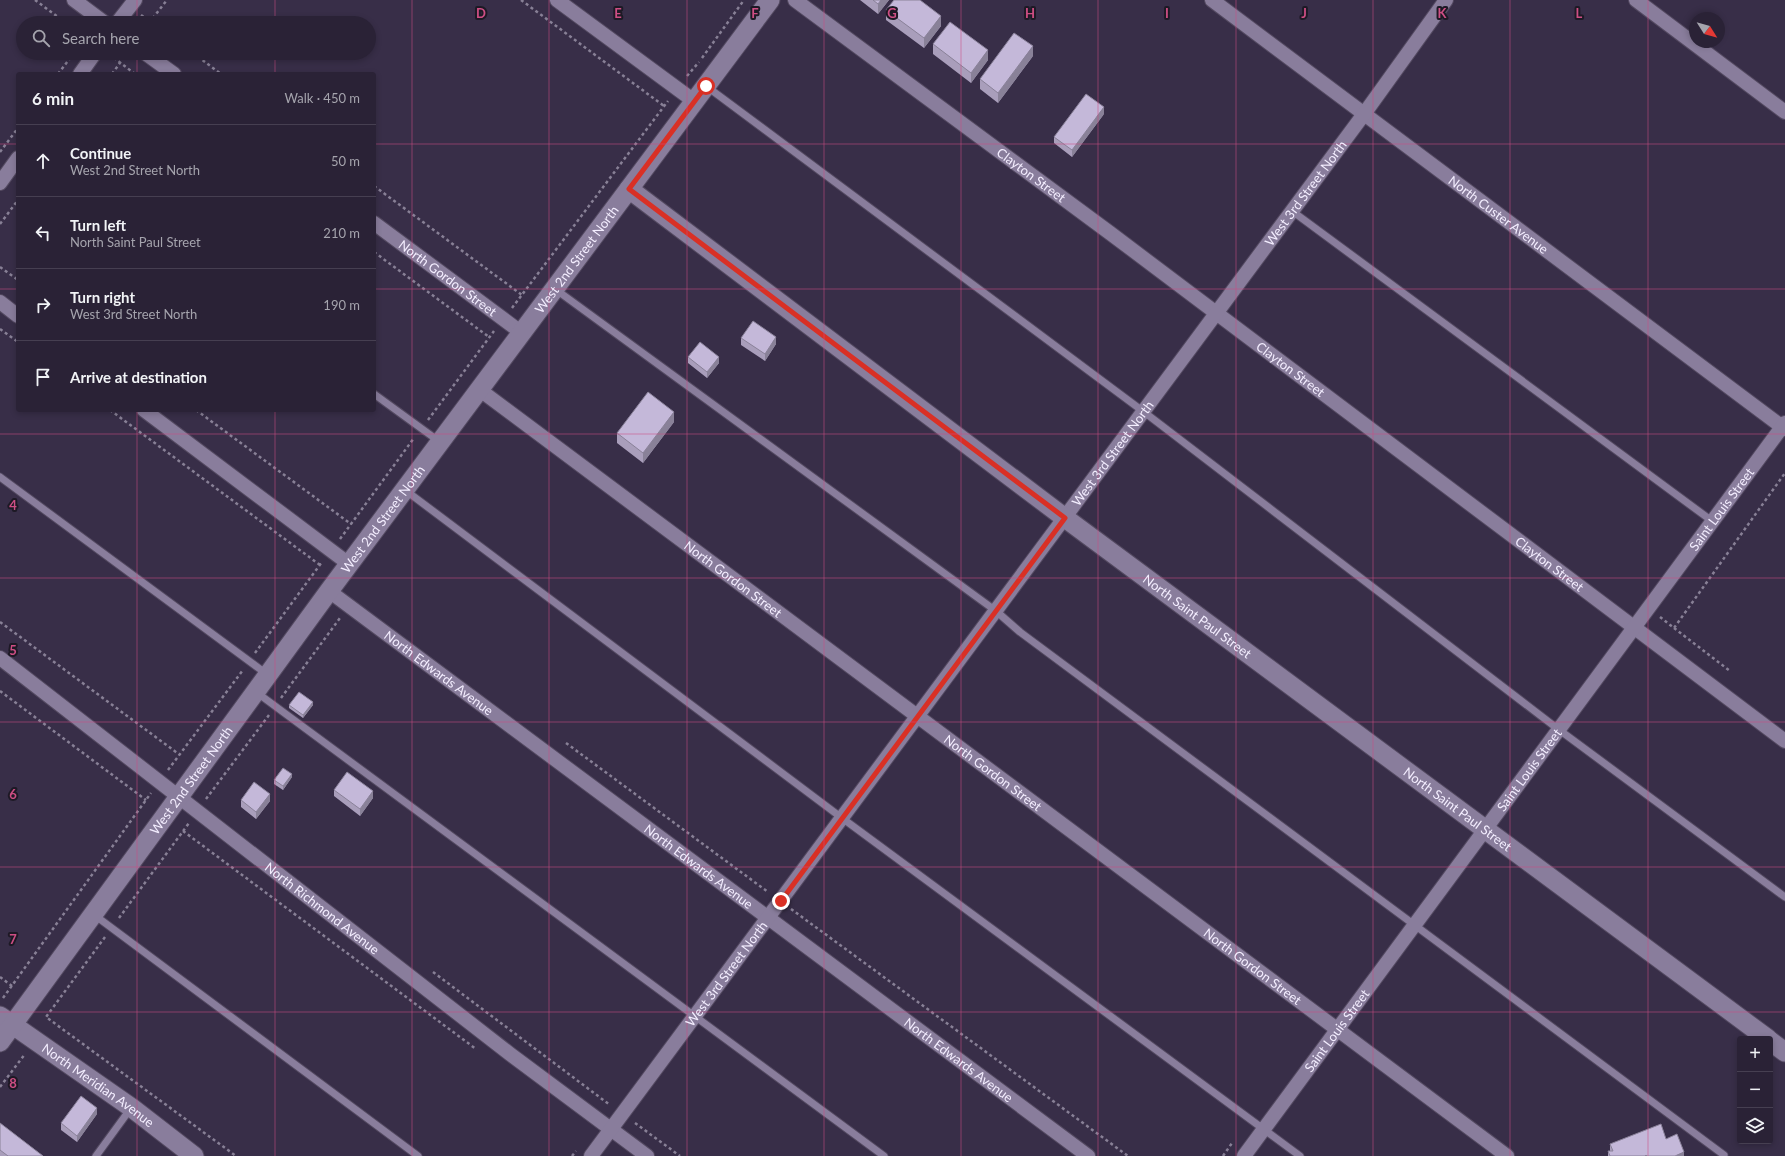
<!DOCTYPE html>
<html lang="en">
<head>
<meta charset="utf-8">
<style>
  body { margin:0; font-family:Lato,sans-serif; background:#362f42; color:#f1f3f6 }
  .controls { position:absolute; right:12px; bottom:12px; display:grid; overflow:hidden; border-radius:4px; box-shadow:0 2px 6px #0003 }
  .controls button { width:36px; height:36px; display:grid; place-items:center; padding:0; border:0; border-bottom:1px solid #463f51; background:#2a2236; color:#f1f3f6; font:20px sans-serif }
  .compass { position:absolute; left:1689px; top:12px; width:36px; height:36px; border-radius:50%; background:#2a2236; box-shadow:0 2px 6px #0003; rotate:127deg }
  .stop { position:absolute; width:12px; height:12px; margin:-9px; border:3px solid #d93025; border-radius:50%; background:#fff }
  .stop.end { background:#d93025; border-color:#fff; box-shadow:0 1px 4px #0008 }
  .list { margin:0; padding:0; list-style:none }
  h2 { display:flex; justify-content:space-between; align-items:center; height:52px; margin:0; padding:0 16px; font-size:17px }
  h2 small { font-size:13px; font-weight:400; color:#a5a4ad }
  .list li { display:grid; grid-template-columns:26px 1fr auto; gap:12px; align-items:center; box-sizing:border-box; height:72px; padding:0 16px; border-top:1px solid #463f51 }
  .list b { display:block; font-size:15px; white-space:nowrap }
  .list p { margin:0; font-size:13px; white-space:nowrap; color:#a5a4ad }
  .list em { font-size:13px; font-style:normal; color:#a5a4ad }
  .icon { flex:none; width:22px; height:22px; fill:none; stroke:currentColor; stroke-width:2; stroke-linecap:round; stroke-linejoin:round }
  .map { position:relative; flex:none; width:1785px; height:1156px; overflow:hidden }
  .search { position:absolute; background:#2a2236; box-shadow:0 2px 6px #0003; left:16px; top:16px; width:360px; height:44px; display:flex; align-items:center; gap:10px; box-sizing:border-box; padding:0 14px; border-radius:22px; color:#a5a4ad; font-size:15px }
  .panel { position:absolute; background:#2a2236; box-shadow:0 2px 6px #0003; left:16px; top:72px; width:360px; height:340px; border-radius:4px }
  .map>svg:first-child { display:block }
</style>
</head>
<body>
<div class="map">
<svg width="1785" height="1156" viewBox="0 0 1785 1156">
  <rect width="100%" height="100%" fill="#382e48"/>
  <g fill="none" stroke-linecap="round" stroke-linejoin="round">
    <!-- lane casing -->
    <g stroke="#534960" stroke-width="9">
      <path id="lane" d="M706 86 1144 412 1558 729 1785 897
        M1292 211 1712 521
        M555 289 996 611 1020 632 1724 1155
        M374 394 440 442
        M0 477 268 675
        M405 490 842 818 1300 1156
        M256 692 884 1156
        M93 914 418 1156
        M96 1156 131 1108"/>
    </g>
    <!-- street casing -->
    <g stroke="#534960" stroke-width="16">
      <g id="street">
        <path d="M74 0 105 23"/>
        <path d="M557 0 694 101"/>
        <path id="s1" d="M795 0 1110 233 1785 741"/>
        <path id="s2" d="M1212 0 1785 429"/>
        <path d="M1636 0 1785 112"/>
        <path d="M117 23 135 0"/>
        <path d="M145 53 174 74"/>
        <path d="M80 74 95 53"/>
        <path d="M0 183 18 158"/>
        <path id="s3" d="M374 223 522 333"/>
        <path d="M0 302 18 316"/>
        <path id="s4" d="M480 390 1507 1156"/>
        <path d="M144 410 349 564"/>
        <path id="s5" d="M329 591 1088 1156"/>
        <path id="s6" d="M0 658 510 1054 647 1156"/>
        <path id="s7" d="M591 1156 1364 114 1446 0"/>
        <path id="s8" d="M1244 1156 1785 423"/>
      </g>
    </g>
    <!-- secondary casing -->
    <g stroke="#534960" stroke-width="21">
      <g id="secondary">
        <path id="s9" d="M629 189 1065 518 1768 1039"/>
        <path id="s10" d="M0 1016 132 1108 194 1156"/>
        <path d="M1770 1041 1785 1052"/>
        <path id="s11" d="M0 1042 329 591 770 0"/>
      </g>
    </g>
    <!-- path -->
    <path stroke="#888096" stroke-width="2.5" stroke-dasharray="3 3" stroke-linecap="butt" d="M35 0 66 23
      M521 0 664 106
      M141 15 152 23
      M149 23 167 0
      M193 53 221 74
      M109 54 135 74
      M702 58 744 0
      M58 74 74 53
      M112 74 127 53
      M687 76 699 62
      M0 152 18 128
      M374 186 522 295
      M0 224 18 200
      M374 252 489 337
      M0 267 18 280
      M512 308 668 101
      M0 329 18 342
      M110 410 320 565
      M196 410 351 524
      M428 420 494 331
      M340 539 414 438
      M1660 617 1674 628 1785 473
      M0 622 180 755
      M1674 628 1730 671
      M255 653 322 562
      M0 691 146 800
      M281 698 340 618
      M566 743 768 892
      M168 770 243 670
      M206 799 269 715
      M183 831 476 1049
      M791 909 1128 1156
      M119 918 189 823
      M105 937 46 1017 236 1156
      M433 972 610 1105
      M0 977 12 986
      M3 998 151 793
      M0 1087 25 1054
      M635 1123 680 1156
      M572 1156 576 1151
      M1223 1156 1232 1143"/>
    <!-- lane -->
    <use href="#lane" stroke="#897d9c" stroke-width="7"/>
    <!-- street -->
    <use href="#street" stroke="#897d9c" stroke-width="14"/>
    <!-- secondary -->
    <use href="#secondary" stroke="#897d9c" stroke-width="19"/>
  </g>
  <!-- wall -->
  <path fill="#a99ebb" d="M860 0H889L878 14Z
    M886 10 941 26 924 48 886 20Z
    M933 44 988 60 971 83 933 54Z
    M1033 56 998 103 980 89V79Z
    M1104 114 1072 157 1054 143V137Z
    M741 338 776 344 765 361 741 345Z
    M688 357 719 363 707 378 688 363Z
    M674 422 643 463 617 443V433Z
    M289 705H313L303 718 289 708Z
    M292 777 283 790 274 784V780Z
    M334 790 373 798 360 816 334 796Z
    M241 800 270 801 256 819 241 807Z
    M97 1114 77 1142 61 1130V1123Z
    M0 1123 43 1156H0Z
    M1610 1144 1684 1156H1608V1151H1610Z"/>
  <!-- shaded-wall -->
  <path fill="#898198" d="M881 0H889L878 14V4Z
    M941 16V26L924 48V38Z
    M1033 46V56L998 103V93Z
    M988 50V60L971 83V73Z
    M1104 107V114L1072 157V150Z
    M776 337V344L765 361V354Z
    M719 357V363L707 378V372Z
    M674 412V422L643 463V453Z
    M313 702V705L303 718V715Z
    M292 774V777L283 790V786Z
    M373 791V798L360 816V809Z
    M270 794V801L256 819V812Z
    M97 1108V1114L77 1142V1136Z
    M1684 1152V1156H1675Z"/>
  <!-- building -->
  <path fill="#c4b8d9" stroke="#898198" d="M873 0H881L878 4Z
    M894 0H920L941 16 924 38 886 10Z
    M950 22 988 50 971 73 933 44Z
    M1014 33 1033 46 998 93 980 79Z
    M1086 94 1104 107 1072 150 1054 137Z
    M753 321 776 337 765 354 741 338Z
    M700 342 719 357 707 372 688 357Z
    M648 392 674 412 643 453 617 433Z
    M299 692 313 702 303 715 289 705Z
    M283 768 292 774 283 786 274 780Z
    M347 772 373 791 360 809 334 790Z
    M254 782 270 794 256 812 241 800Z
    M81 1096 97 1108 77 1136 61 1123Z
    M0 1123 43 1156H8L0 1150Z
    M1661 1124 1666 1139 1677 1134 1684 1152 1675 1156H1647L1646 1155 1645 1156H1610L1608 1151H1613L1610 1144Z"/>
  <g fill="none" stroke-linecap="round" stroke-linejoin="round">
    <!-- route -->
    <path stroke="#d93025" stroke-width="5" d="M706 86 629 189 1065 518 781 901"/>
  </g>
  <!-- grid -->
  <path fill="none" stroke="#ce4e84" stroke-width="1" stroke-opacity="0.55" d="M137 0V23M275 0V23M412 0V1156M549 0V1156M687 0V1156M824 0V1156M961 0V1156M1098 0V1156M1236 0V1156M1373 0V1156M1510 0V1156M1648 0V1156M137 53V74M275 53V74M0 144H18M374 144H1785M0 289H18M374 289H1785M137 410V1156M275 410V1156M0 434H1785M0 578H1785M0 722H1785M0 867H1785M0 1012H1785"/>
  <g text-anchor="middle" stroke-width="4" stroke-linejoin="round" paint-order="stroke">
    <!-- street labels -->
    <g font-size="13" fill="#f4eeff" stroke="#1d1925">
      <text dy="5" stroke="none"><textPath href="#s1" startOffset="294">Clayton Street</textPath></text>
      <text dy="5" stroke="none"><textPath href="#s7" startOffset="1199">West 3rd Street North</textPath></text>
      <text dy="5" stroke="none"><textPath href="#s2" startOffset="358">North Custer Avenue</textPath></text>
      <text dy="5" stroke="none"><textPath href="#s11" startOffset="972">West 2nd Street North</textPath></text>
      <text dy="5" stroke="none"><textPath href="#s3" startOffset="92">North Gordon Street</textPath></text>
      <text dy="5" stroke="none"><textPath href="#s1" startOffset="618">Clayton Street</textPath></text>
      <text dy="5" stroke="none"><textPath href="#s7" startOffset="875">West 3rd Street North</textPath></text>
      <text dy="5" stroke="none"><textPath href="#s8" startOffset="804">Saint Louis Street</textPath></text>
      <text dy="5" stroke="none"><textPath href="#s11" startOffset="648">West 2nd Street North</textPath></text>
      <text dy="5" stroke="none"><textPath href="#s1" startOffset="942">Clayton Street</textPath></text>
      <text dy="5" stroke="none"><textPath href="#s4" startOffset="316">North Gordon Street</textPath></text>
      <text dy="5" stroke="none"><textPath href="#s9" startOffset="711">North Saint Paul Street</textPath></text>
      <text dy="5" stroke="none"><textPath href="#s5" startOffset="137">North Edwards Avenue</textPath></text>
      <text dy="5" stroke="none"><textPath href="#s8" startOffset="480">Saint Louis Street</textPath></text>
      <text dy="5" stroke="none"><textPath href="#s4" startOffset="640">North Gordon Street</textPath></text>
      <text dy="5" stroke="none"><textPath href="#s11" startOffset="324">West 2nd Street North</textPath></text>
      <text dy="5" stroke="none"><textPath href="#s9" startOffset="1035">North Saint Paul Street</textPath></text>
      <text dy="5" stroke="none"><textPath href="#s5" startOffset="461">North Edwards Avenue</textPath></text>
      <text dy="5" stroke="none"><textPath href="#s6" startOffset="408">North Richmond Avenue</textPath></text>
      <text dy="5" stroke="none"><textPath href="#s4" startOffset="964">North Gordon Street</textPath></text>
      <text dy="5" stroke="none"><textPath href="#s7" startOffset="227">West 3rd Street North</textPath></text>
      <text dy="5" stroke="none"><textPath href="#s8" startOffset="156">Saint Louis Street</textPath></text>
      <text dy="5" stroke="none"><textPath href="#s5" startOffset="785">North Edwards Avenue</textPath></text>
      <text dy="5" stroke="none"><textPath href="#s10" startOffset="120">North Meridian Avenue</textPath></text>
    </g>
  </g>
  <g font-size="13" text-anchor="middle" font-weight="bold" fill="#ce4e84" stroke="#1d1925" stroke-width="4" stroke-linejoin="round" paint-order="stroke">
    <text x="481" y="18">D</text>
    <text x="618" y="18">E</text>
    <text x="755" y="18">F</text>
    <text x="892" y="18">G</text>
    <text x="1030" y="18">H</text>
    <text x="1167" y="18">I</text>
    <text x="1304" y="18">J</text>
    <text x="1442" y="18">K</text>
    <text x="1579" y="18">L</text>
    <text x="13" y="510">4</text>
    <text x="13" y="655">5</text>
    <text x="13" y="799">6</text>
    <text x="13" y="944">7</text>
    <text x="13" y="1088">8</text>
  </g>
</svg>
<div class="controls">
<button>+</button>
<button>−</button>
<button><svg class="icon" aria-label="layers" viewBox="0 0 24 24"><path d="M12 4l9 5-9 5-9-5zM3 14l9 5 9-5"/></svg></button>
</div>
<svg class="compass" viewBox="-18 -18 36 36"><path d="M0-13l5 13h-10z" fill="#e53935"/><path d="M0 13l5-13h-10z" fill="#a5a4ad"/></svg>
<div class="stop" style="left:706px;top:86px"></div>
<div class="stop end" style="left:781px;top:901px"></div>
<div class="search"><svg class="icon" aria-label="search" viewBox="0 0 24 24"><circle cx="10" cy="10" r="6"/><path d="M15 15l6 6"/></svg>Search here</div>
<section class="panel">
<h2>6 min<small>Walk · 450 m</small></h2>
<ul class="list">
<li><svg class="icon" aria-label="ahead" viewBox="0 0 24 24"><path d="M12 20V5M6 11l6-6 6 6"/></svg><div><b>Continue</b><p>West 2nd Street North</p></div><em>50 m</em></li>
<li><svg class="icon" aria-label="left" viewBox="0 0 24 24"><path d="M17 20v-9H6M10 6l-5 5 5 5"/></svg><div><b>Turn left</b><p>North Saint Paul Street</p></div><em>210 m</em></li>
<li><svg class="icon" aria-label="right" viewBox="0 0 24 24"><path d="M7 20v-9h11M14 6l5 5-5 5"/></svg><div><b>Turn right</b><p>West 3rd Street North</p></div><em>190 m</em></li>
<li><svg class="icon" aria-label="arrive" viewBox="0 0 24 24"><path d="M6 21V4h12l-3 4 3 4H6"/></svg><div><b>Arrive at destination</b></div></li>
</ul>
</section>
</div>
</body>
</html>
